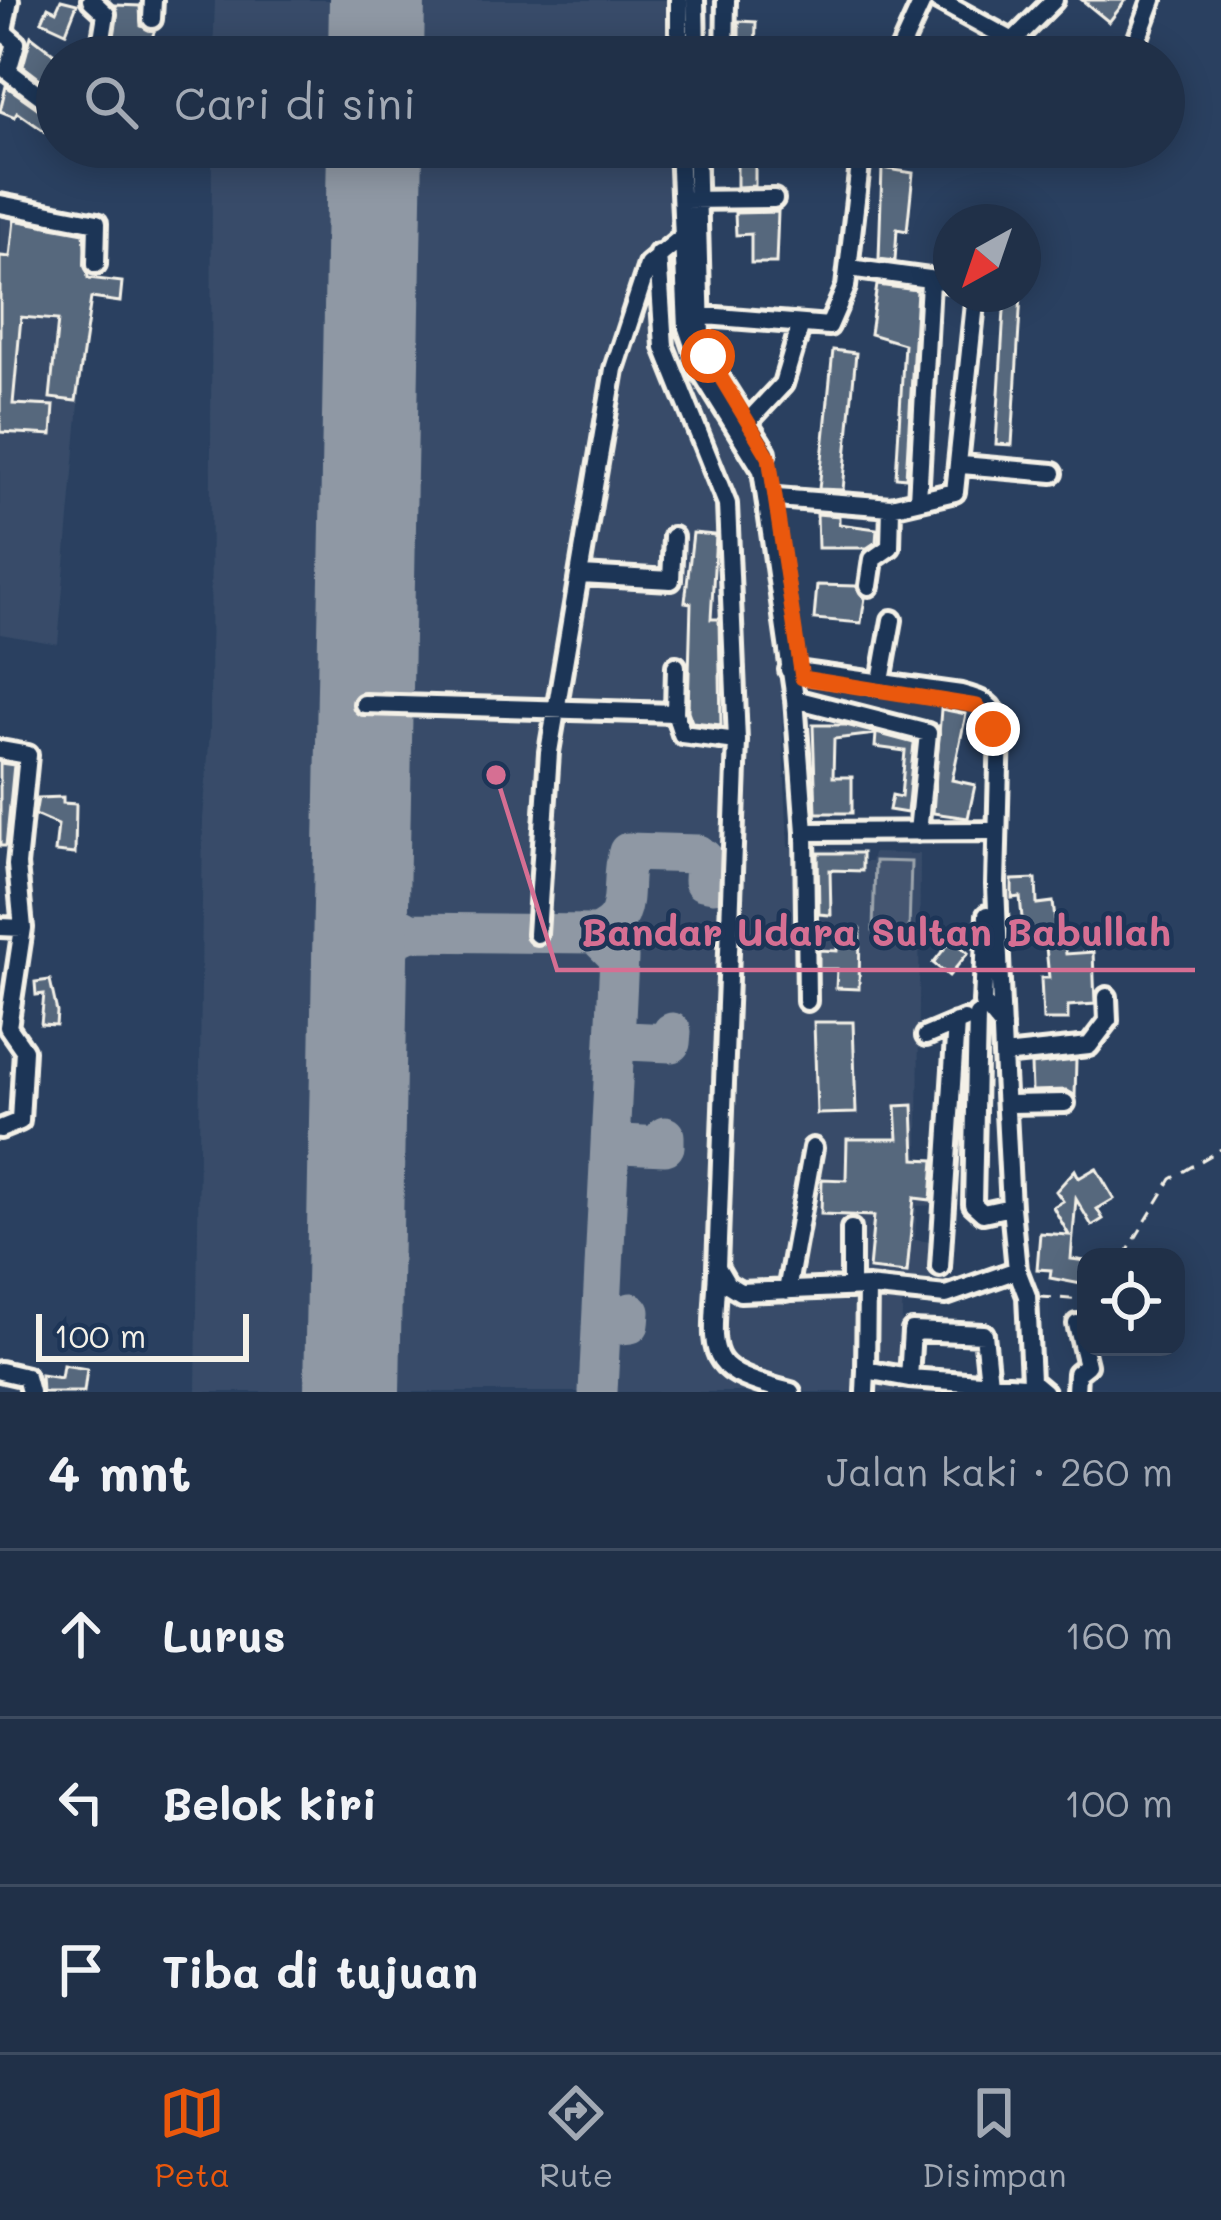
<!DOCTYPE html>
<html lang="id">
<head>
<meta charset="utf-8">
<style>
  body { margin:0; font-family:Mali,sans-serif; background:#28384f; color:#f1f3f6 }
  .controls { position:absolute; right:36px; bottom:36px; display:grid; overflow:hidden; border-radius:24px; box-shadow:0 6px 30px #0003 }
  .controls button { width:108px; height:108px; display:grid; place-items:center; padding:0; border:0; border-bottom:3px solid #3d4b60; background:#203048; color:#f1f3f6; font:60px sans-serif }
  .compass { position:absolute; left:933px; top:204px; width:108px; height:108px; border-radius:50%; background:#203048; box-shadow:0 6px 30px #0003; rotate:220deg }
  .scale { position:absolute; left:36px; bottom:30px; width:213px; box-sizing:border-box; padding-left:12px; border:6px solid #f4f1e8; border-top:0; font-size:33px; line-height:42px; white-space:nowrap; color:#f4f1e8; -webkit-text-stroke:9px #1d3557; paint-order:stroke }
  .stop { position:absolute; width:36px; height:36px; margin:-27px; border:9px solid #ea580c; border-radius:50%; background:#fff }
  .stop.end { background:#ea580c; border-color:#fff; box-shadow:0 3px 12px #0008 }
  .list { margin:0; padding:0; list-style:none }
  h2 { display:flex; justify-content:space-between; align-items:center; height:156px; margin:0; padding:0 48px; font-size:51px }
  h2 small { font-size:39px; font-weight:400; color:#a2a9b4 }
  .list li { display:grid; grid-template-columns:78px 1fr auto; gap:36px; align-items:center; box-sizing:border-box; height:168px; padding:0 48px; border-top:3px solid #3d4b60 }
  .list b { display:block; font-size:45px; white-space:nowrap }
  .list em { font-size:39px; font-style:normal; color:#a2a9b4 }
  .icon { flex:none; width:66px; height:66px; fill:none; stroke:currentColor; stroke-width:2; stroke-linecap:round; stroke-linejoin:round }
  .map { position:relative; flex:none; width:1221px; height:1392px; overflow:hidden }
  .search { position:absolute; background:#203048; box-shadow:0 6px 30px #0003; left:36px; right:36px; top:36px; height:132px; display:flex; align-items:center; gap:30px; box-sizing:border-box; padding:0 42px; border-radius:66px; color:#a2a9b4; font-size:45px }
  .sheet { height:660px; background:#203048 }
  nav { display:flex; justify-content:space-around; align-items:center; box-sizing:border-box; height:168px; border-top:3px solid #3d4b60; background:#203048; font-size:33px; color:#a2a9b4 }
  nav a { display:grid; justify-items:center; gap:6px }
  nav .on { color:#ea580c }
  .map>svg:first-child { display:block }
</style>
</head>
<body>
<div class="map">
<svg width="1221" height="1392" viewBox="0 0 1221 1392">
  <rect width="100%" height="100%" fill="#2a4060"/>
  <filter id="ink" filterUnits="userSpaceOnUse"><feTurbulence type="fractalNoise" baseFrequency=".00833" numOctaves="2"/><feDisplacementMap in="SourceGraphic" scale="24" xChannelSelector="R" yChannelSelector="G"/><feConvolveMatrix kernelMatrix="1 2 1 2 8 2 1 2 1" color-interpolation-filters="sRGB"/></filter>
  <g filter="url(#ink)">
    <!-- built -->
    <path fill="#374c69" d="M215 0H676L675 57H213Z
      M212 147H673L674 311 685 345 753 469 763 520 780 676 788 847 865 851 864 862H871L873 853 920 854 918 1158 935 1160 934 1205 917 1206 915 1240 933 1242 931 1284 903 1282 900 1374 906 1392H196L203 819 210 731Z
      M0 203 95 220 58 644 0 634Z"/>
    <!-- green -->
    <path fill="#445771" stroke="#9ca4ac" stroke-width="3" d="M875 861 911 862 909 932 873 931Z"/>
    <g fill="none" stroke-linecap="round" stroke-linejoin="round">
      <!-- taxiway -->
      <path stroke="#8f98a4" stroke-width="39" d="M361 888 376 914 410 932
        M595 934C636 919 617 885 628 852L698 854 704 859 703 881 714 883
        M359 980 378 947 410 932 595 934 619 958 598 1392
        M617 1050 626 1041 671 1043 672 1032
        M612 1153 621 1144 665 1146V1136
        M601 1327 630 1324 631 1312"/>
      <!-- runway -->
      <path stroke="#8f98a4" stroke-width="96" d="M376 57 377 0
        M352 1392 375 147"/>
    </g>
    <!-- building -->
    <path fill="#56677d" stroke="#f4f1e8" stroke-width="3" d="M61 0 77 4 66 32 42 21 48 7 56 11Z
      M1082 0H1126L1109 22Z
      M115 5 140 6 141 26 154 31 148 57 113 48Z
      M739 21 756 22 755 57H739Z
      M31 36 57 56V92L23 66Z
      M6 86 56 121 47 133 17 112 15 117 0 111Z
      M737 154H755V186L737 187Z
      M882 168 913 173 907 231 897 229 895 261 879 259Z
      M778 212 776 263H751V234L736 235 735 213Z
      M14 220 84 233 88 278 122 282 120 302 91 298 76 401 50 398 58 320 21 317 13 404 54 406 52 435 0 432V256L10 257Z
      M877 285 917 290 906 478 896 477 904 344 870 334Z
      M1005 294H1021L1012 445 996 444Z
      M833 350 856 353 843 490 819 489Z
      M817 514 839 516V524L877 529 876 542 867 548H818Z
      M693 533 716 535 711 619H719L721 725 692 722 688 711 691 603 685 602Z
      M817 585 856 586 865 598 861 623 814 619Z
      M941 709 966 714 952 780 975 785 968 818 933 813Z
      M813 725H846L914 743 907 813 889 810 892 795 901 797 905 751 875 747 876 734 834 739 833 777H852V813H816Z
      M0 763 14 765 6 846H0Z
      M63 797V803L76 804 75 854 55 852 58 825 35 815 38 798Z
      M818 853H862V871L830 870 831 915 819 914Z
      M1036 879 1037 904 1053 902 1057 938 1064 937 1066 954 1093 952 1095 1004 1068 1006V1020H1043L1041 978H1049L1045 937 1024 939 1020 897 1012 898V880Z
      M838 929H860L859 989 836 988 837 969H819V950L837 951Z
      M952 939 968 953 949 976 933 963Z
      M50 980 57 1012 56 1025 41 1024 44 994 36 995 35 982Z
      M814 1022H853L856 1113 817 1114Z
      M1076 1060 1075 1096 1066 1090 1032 1091 1031 1065Z
      M913 1105 915 1159 934 1160 931 1200 914 1198 907 1273 869 1269 874 1216 821 1214 822 1179 846 1180 847 1139H898L896 1106Z
      M1096 1168 1114 1199 1097 1209 1103 1219 1092 1226 1076 1199 1071 1259 1086 1261V1285L1050 1278 1051 1270 1037 1269 1040 1233 1069 1235 1053 1207 1063 1201 1056 1191 1075 1170 1079 1178Z
      M63 1365 87 1369 84 1392H42L41 1375 61 1378Z"/>
    <g fill="none" stroke-linecap="round" stroke-linejoin="round">
      <!-- minor casing -->
      <g stroke="#f4f1e8" stroke-width="26">
        <path id="minor" d="M9 0 3 32 16 43 8 71 57 108
          M91 0 106 14 99 57
          M679 0V57
          M695 0 696 57
          M938 0 1013 41 1024 48V57
          M152 19 153 0
          M1013 41 1054 0
          M725 57 726 0
          M897 57 923 0
          M1131 57 1152 0
          M679 147 687 328 703 375 762 470 795 699 805 832 988 831
          M696 147 701 335 717 375 766 452
          M685 200 774 199
          M0 204 97 223 96 264
          M658 254 664 347 727 504 737 741
          M849 268 951 282
          M693 315 829 326 846 287 862 147
          M743 427 783 384 800 327
          M962 465 1053 473
          M777 498 891 507 955 492 976 294
          M918 500 930 282
          M581 575 671 580 673 537
          M869 586 873 559 890 547 891 507
          M789 670 961 694C984 700 993 703 1000 726L996 885 1003 1055 1011 1207 1017 1270 1027 1296 1031 1381 1044 1392
          M881 681 892 620
          M795 699 928 733 918 832
          M364 704 675 713 682 734 737 741 717 1267 727 1284 740 1292 867 1287 946 1295 1017 1270
          M675 713 676 666
          M0 750 28 755 17 865 23 928 8 1027 24 1050 20 1121 0 1129
          M805 832 807 1001
          M987 915 983 1003 1002 1026
          M0 927 23 928
          M537 934 549 752 614 369 648 265 681 238 695 235
          M977 1015 973 1204 983 1213 1011 1207
          M926 1036 964 1020
          M1003 1055 1089 1046 1108 1021 1107 997
          M1009 1104 1065 1103
          M851 1229V1288
          M940 1267 956 1023
          M717 1270C713 1356 699 1369 791 1392
          M787 1291 813 1148
          M866 1370 867 1287
          M0 1371 26 1377 30 1392
          M989 1383 984 1334 912 1331 909 1378 1038 1387
          M865 1392 866 1370 909 1378
          M1076 1392 1077 1373 1087 1365 1077 1324"/>
      </g>
      <!-- path -->
      <path stroke="#f4f1e8" stroke-width="3" stroke-dasharray="12 9" stroke-linecap="butt" d="M1124 1257 1171 1179 1221 1149
        M1040 1297 1086 1300"/>
      <!-- minor -->
      <use href="#minor" stroke="#1d3557" stroke-width="16"/>
    </g>
  </g>
  <g fill="none" stroke-linecap="round" stroke-linejoin="round" filter="url(#ink)">
    <!-- route -->
    <path stroke="#ea580c" stroke-width="15" d="M708 356 769 457 802 678 977 706 993 729"/>
  </g>
  <!-- callouts -->
  <path fill="none" stroke="#d66f93" stroke-width="4.5" d="M496 775L557 970H1195"/>
  <circle fill="#d66f93" stroke="#1d3557" stroke-width="4.5" cx="496" cy="775" r="12"/>
  <g font-size="39" text-anchor="middle" font-weight="bold" fill="#d66f93" stroke="#1d3557" stroke-width="9" stroke-linejoin="round" paint-order="stroke">
    <text x="876" y="946">Bandar Udara Sultan Babullah</text>
  </g>
</svg>
<div class="controls">
<button><svg class="icon" aria-label="locate" viewBox="0 0 24 24"><circle cx="12" cy="12" r="6"/><path d="M12 2v4M12 18v4M2 12h4M18 12h4"/></svg></button>
</div>
<svg class="compass" viewBox="-18 -18 36 36"><path d="M0-13l5 13h-10z" fill="#e53935"/><path d="M0 13l5-13h-10z" fill="#a2a9b4"/></svg>
<div class="scale">100 m</div>
<div class="stop" style="left:708px;top:356px"></div>
<div class="stop end" style="left:993px;top:729px"></div>
<div class="search"><svg class="icon" aria-label="search" viewBox="0 0 24 24"><circle cx="10" cy="10" r="6"/><path d="M15 15l6 6"/></svg>Cari di sini</div>
</div>
<section class="sheet">
<h2>4 mnt<small>Jalan kaki · 260 m</small></h2>
<ul class="list">
<li><svg class="icon" aria-label="ahead" viewBox="0 0 24 24"><path d="M12 20V5M6 11l6-6 6 6"/></svg><div><b>Lurus</b></div><em>160 m</em></li>
<li><svg class="icon" aria-label="left" viewBox="0 0 24 24"><path d="M17 20v-9H6M10 6l-5 5 5 5"/></svg><div><b>Belok kiri</b></div><em>100 m</em></li>
<li><svg class="icon" aria-label="arrive" viewBox="0 0 24 24"><path d="M6 21V4h12l-3 4 3 4H6"/></svg><div><b>Tiba di tujuan</b></div></li>
</ul>
</section>
<nav>
<a class="on"><svg class="icon" aria-label="map" viewBox="0 0 24 24"><path d="M3 6l6-2 6 2 6-2v14l-6 2-6-2-6 2zM9 4v14M15 6v14"/></svg>Peta</a>
<a><svg class="icon" aria-label="directions" viewBox="0 0 24 24"><path d="M12 3l9 9-9 9-9-9zM9 14v-3h6M13 9l2 2-2 2"/></svg>Rute</a>
<a><svg class="icon" aria-label="saved" viewBox="0 0 24 24"><path d="M7 4h10v16l-5-4-5 4z"/></svg>Disimpan</a>
</nav>
</body>
</html>
